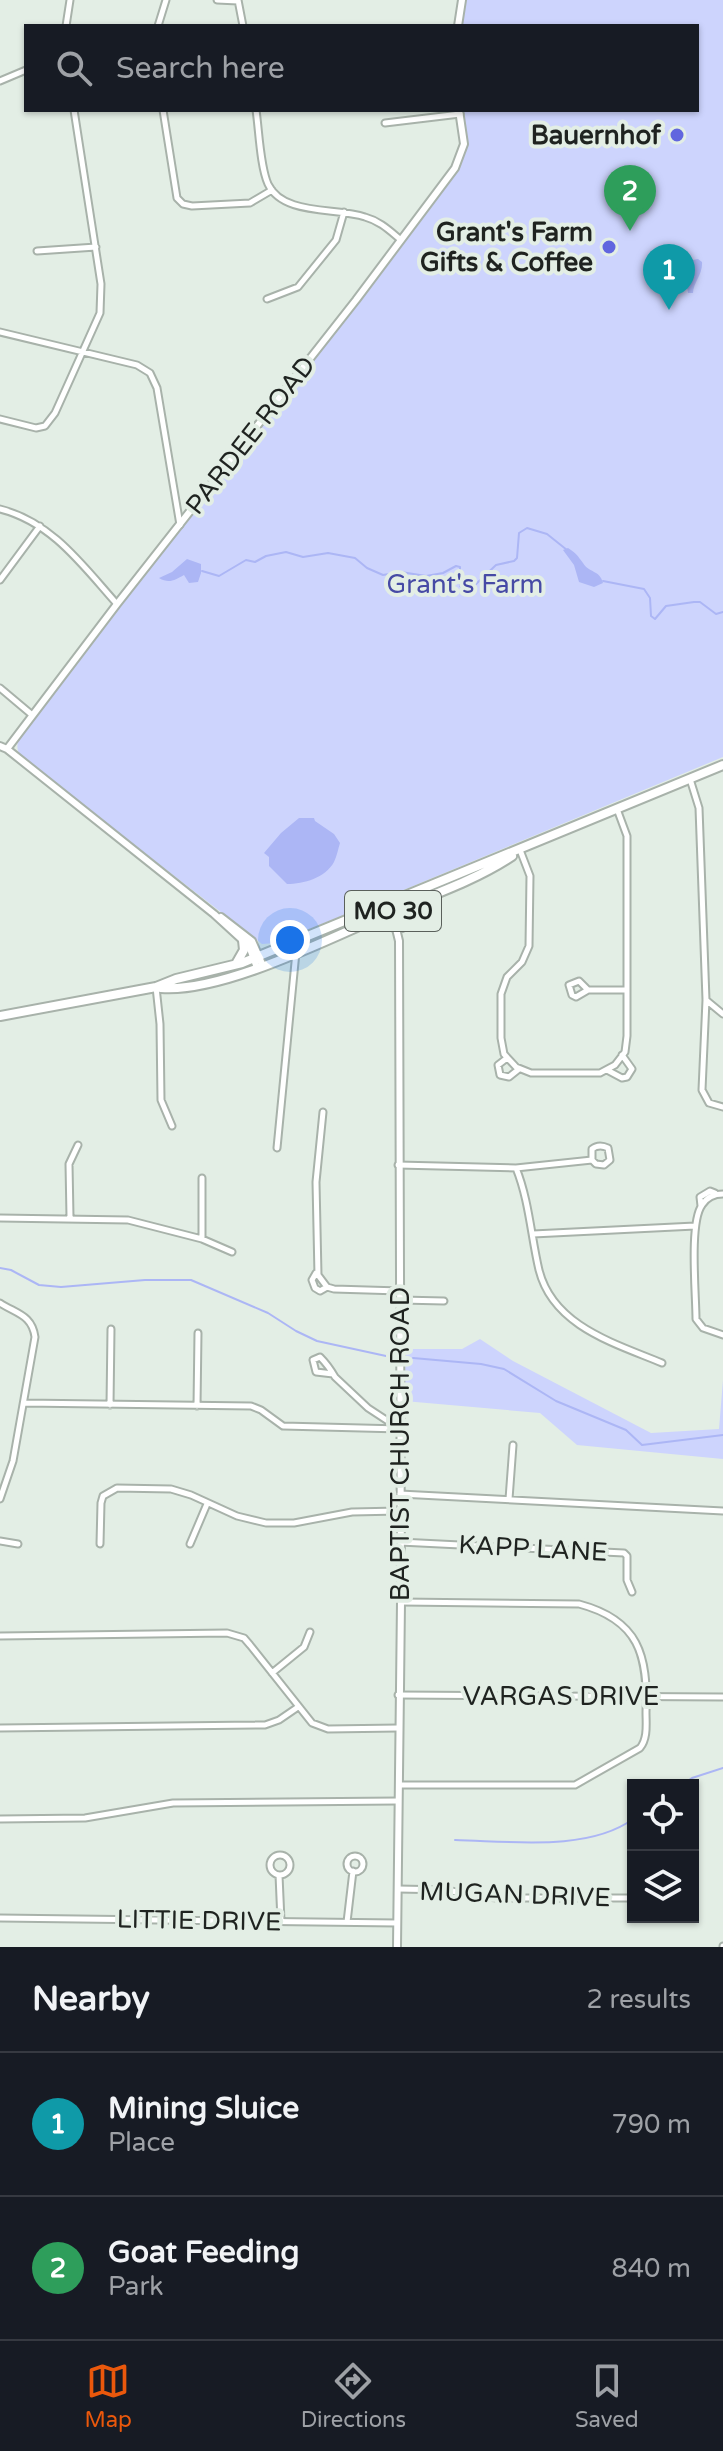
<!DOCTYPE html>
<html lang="en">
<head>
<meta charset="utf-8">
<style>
  body { margin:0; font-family:"Varela Round",sans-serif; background:#20242c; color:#f1f3f6 }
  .controls { position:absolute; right:24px; bottom:24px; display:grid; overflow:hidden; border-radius:0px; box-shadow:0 2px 6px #0004 }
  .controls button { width:72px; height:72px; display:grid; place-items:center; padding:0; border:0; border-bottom:2px solid #363941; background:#171b24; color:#f1f3f6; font:40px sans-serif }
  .you { position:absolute; left:290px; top:940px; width:28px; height:28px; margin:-20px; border:6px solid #fff; border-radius:50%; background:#1a73e8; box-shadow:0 0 0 12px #1a73e833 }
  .badge { display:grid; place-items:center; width:52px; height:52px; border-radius:50%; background:#ea580c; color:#fff; font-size:26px; font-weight:700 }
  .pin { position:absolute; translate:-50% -66px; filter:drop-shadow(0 2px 4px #0008) }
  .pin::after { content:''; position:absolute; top:42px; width:28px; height:24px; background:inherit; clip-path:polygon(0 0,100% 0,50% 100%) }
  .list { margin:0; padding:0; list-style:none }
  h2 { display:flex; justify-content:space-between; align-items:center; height:104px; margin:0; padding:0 32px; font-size:34px }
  h2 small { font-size:26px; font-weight:400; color:#9ea1a6 }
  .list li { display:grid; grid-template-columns:52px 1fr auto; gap:24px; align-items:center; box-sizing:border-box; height:144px; padding:0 32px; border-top:2px solid #363941 }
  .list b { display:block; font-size:30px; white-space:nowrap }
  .list p { margin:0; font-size:26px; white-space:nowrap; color:#9ea1a6 }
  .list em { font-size:26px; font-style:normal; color:#9ea1a6 }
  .icon { flex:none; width:44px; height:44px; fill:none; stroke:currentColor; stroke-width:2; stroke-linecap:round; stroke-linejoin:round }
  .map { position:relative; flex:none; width:723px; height:1947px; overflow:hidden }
  .search { position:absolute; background:#171b24; box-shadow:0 2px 6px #0004; left:24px; right:24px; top:24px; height:88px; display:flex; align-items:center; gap:20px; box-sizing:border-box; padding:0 28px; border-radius:0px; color:#9ea1a6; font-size:30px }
  .sheet { height:392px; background:#171b24 }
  nav { display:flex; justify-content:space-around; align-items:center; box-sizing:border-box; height:112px; border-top:2px solid #363941; background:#171b24; font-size:22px; color:#9ea1a6 }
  nav a { display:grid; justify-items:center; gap:4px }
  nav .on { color:#ea580c }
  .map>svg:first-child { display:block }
</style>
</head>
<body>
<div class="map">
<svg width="723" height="1947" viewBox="0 0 723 1947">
  <rect width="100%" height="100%" fill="#e3eee5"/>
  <!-- green -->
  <path fill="#cdd4fd" d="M466 0H723V757L276 943 262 944 22 758C15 749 17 743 21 733L382 271 459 168 468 144 463 110H697V26H462Z
    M480 1339 513 1361 651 1433 719 1429 723 1380V1459L577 1445 540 1413 404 1401 406 1349H462Z"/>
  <!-- water -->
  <path fill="#acb6f5" d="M698 259 702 262C703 274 693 283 693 293H688L684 266 688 261Z
    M568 548C577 554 577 555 583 563 589 573 600 570 603 583L594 587 579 582 574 565 563 550Z
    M187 559 201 564V573L198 582 189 583 184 575C175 580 169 584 159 578L172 572Z
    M299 818H314L315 821 334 834 340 843C338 849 337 856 334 862 325 878 304 884 287 884L269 866V857L264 853 281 833Z"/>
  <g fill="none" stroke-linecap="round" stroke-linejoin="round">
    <!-- stream -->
    <path stroke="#acb6f5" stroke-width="2" d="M202 571 219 576 246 560 255 562 266 556 286 552 303 557 328 553 355 558 367 568 383 575 401 572 426 576 443 573 456 566 460 567V586L463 588 475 585 496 565 514 561 517 558 519 533 527 528 547 534 567 550
      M603 581 644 589 650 598 651 616 655 619 666 606 694 602H700L716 614 723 612
      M0 1268 11 1270 39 1285 61 1287 145 1280H191L268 1313 296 1331 317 1341 386 1356
      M413 1358 481 1364 504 1369 556 1401 626 1430 642 1445 723 1435
      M682 1785 692 1778 723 1768
      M455 1840C509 1841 588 1852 633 1819"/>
    <!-- minor casing -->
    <g stroke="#a8b2aa" stroke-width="9">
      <path id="minor" d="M217 0 238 1
        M238 0 243 26
        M66 26 70 0
        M158 26 166 0
        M0 81 26 70
        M163 110 177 198 183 204 192 206 250 203 272 190
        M256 110C259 130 260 166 268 184 283 216 336 207 365 217 380 221 390 231 401 240
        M385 123 460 114
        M37 251 96 247
        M267 299 298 287 336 240 344 212
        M0 332 137 365 150 373 157 388 180 525
        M0 419 36 428 45 426 55 413 100 313 101 284 74 110
        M0 509C52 522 83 566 117 604
        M0 580 40 526
        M0 688 31 714
        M690 779 699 808 706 1000 702 1090 709 1103 723 1107
        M520 850 530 876 529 946 522 962 507 977 501 994V1038L504 1054 516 1067 531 1073H600L615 1065 625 1052 627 1036V836L617 809
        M156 987 160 1024 161 1100 172 1126
        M588 990 576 997 572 995 569 985 579 981 588 990H627
        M706 1000 723 1014
        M507 1058 498 1065 500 1075 509 1077 519 1069
        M607 1070 622 1078 627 1077 632 1069 622 1055
        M323 1112 316 1182 318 1275 327 1287 334 1289 400 1291
        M277 1148 296 952
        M398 1165 516 1168 592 1160 596 1164 604 1165 610 1160 608 1148C602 1145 597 1145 592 1149V1160
        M516 1168C529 1200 531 1236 539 1270 553 1326 614 1343 662 1363
        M723 1194C714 1194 707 1197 702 1205 689 1223 696 1294 696 1319L703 1328 723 1335
        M701 1206 700 1197 710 1191 715 1193
        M70 1217 69 1164 78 1145
        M0 1218 128 1220 202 1239 232 1252
        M533 1234 695 1226
        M202 1239V1178
        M316 1273 312 1280 315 1288 320 1291 327 1287
        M401 1300 444 1301
        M0 1303C17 1314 32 1315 35 1337L13 1461 0 1499
        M333 1374 316 1372 313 1360 320 1357C326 1363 331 1370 335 1377L368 1408 400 1429
        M24 1403 251 1406 261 1410 283 1426 401 1429
        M110 1405 111 1329
        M197 1406 198 1333
        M400 1494 723 1511
        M509 1499 513 1445
        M0 1541 18 1544
        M400 1542 624 1553 627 1556V1580L632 1592
        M100 1544 101 1503 103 1496 117 1488 171 1489 191 1495 237 1516 266 1523H294L352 1512 399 1511
        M190 1544 207 1504
        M0 1636 227 1633 244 1638 250 1645 312 1723 328 1729 398 1728
        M272 1673 304 1647 310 1632
        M398 1695 723 1697
        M0 1728 265 1725 279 1720 298 1707
        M399 1785H575L640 1748C648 1738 646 1724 646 1712 648 1655 639 1620 579 1604L401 1602
        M0 1819 85 1818 173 1803 398 1801
        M270 1865a10 10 0 1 1 20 0a10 10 0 1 1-20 0Z
        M347 1864a8 8 0 1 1 16 0a8 8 0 1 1-16 0Z
        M279 1875 281 1921
        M398 1889 448 1890 468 1895 497 1898H633
        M0 1918 397 1923
        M347 1922 353 1871
        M723 1947V1946"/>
    </g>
    <!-- tertiary casing -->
    <g stroke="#a8b2aa" stroke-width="10">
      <path id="tertiary" d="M458 26 462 0
        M0 746 7 749 214 914 249 946 257 968
        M7 749 117 604 356 300 455 168 464 144 459 110
        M391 908 399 941 401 1602 397 1947
        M221 917 252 941 263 966"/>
    </g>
    <!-- primary casing -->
    <g stroke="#a8b2aa" stroke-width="12">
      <path id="primary" d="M375 919 385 921 396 928
        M402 927 414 903
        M236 964 244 950 243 940
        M161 988C223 993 332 937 391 912 432 895 476 880 512 856
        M0 1016 156 987 176 979 242 963 723 765"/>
    </g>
    <!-- minor -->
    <use href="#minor" stroke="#fff" stroke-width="5"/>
    <!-- tertiary -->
    <use href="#tertiary" stroke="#fff" stroke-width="6"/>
    <!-- primary -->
    <use href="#primary" stroke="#fff" stroke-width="8"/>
  </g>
  <!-- markers -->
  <g fill="#6166df" stroke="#e3eee5" stroke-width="3">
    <circle cx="677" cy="135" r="8"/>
    <circle cx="609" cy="247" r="8"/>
  </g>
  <g text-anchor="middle" stroke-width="8" stroke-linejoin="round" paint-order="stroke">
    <!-- shield labels -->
    <rect fill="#e3eee5" stroke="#5a605b" stroke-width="2" x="345" y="891" width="96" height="40" rx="6"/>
    <g font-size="24" font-weight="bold" fill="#1f2320">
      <text x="393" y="919">MO 30</text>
    </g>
    <!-- poi labels -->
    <g font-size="26" font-weight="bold" fill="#1f2320" stroke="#e3eee5" text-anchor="end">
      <text x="661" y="144">Bauernhof</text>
      <text x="593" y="241">Grant's Farm<tspan x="593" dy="30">Gifts &amp; Coffee</tspan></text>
    </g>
    <!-- street labels -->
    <g font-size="26" fill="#1f2320" stroke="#e3eee5">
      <text transform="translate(250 435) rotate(-52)" y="9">PARDEE ROAD</text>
      <text transform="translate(400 1444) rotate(-90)" y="9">BAPTIST CHURCH ROAD</text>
      <text transform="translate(533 1548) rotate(3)" y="9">KAPP LANE</text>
      <text x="561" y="1705">VARGAS DRIVE</text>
      <text transform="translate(515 1894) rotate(2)" y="9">MUGAN DRIVE</text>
      <text transform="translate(199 1920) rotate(1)" y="9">LITTIE DRIVE</text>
    </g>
    <!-- park labels -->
    <g font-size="26" fill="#464aa5" stroke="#e3eee5">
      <text x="465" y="593">Grant's Farm</text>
    </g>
  </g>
</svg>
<div class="controls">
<button><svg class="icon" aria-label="locate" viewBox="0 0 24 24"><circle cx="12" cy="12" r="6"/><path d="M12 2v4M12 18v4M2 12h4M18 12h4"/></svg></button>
<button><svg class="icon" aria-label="layers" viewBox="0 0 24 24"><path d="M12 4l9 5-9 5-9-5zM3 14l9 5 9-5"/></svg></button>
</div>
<div class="you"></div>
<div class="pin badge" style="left:669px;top:310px;background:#0f9aa8">1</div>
<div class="pin badge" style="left:630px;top:231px;background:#2e9e5b">2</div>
<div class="search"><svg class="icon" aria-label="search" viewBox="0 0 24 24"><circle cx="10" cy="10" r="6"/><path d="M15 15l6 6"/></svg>Search here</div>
</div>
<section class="sheet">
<h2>Nearby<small>2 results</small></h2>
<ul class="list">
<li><span class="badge" style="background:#0f9aa8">1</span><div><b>Mining Sluice</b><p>Place</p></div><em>790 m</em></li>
<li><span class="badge" style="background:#2e9e5b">2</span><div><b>Goat Feeding</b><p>Park</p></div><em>840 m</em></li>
</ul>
</section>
<nav>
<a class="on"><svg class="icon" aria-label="map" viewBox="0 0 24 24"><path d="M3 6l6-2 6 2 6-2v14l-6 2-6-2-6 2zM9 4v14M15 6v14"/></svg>Map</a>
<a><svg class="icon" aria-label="directions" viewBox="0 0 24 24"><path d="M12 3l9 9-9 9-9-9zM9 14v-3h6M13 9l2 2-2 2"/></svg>Directions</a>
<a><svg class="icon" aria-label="saved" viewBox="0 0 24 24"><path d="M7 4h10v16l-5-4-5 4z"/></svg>Saved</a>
</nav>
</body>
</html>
